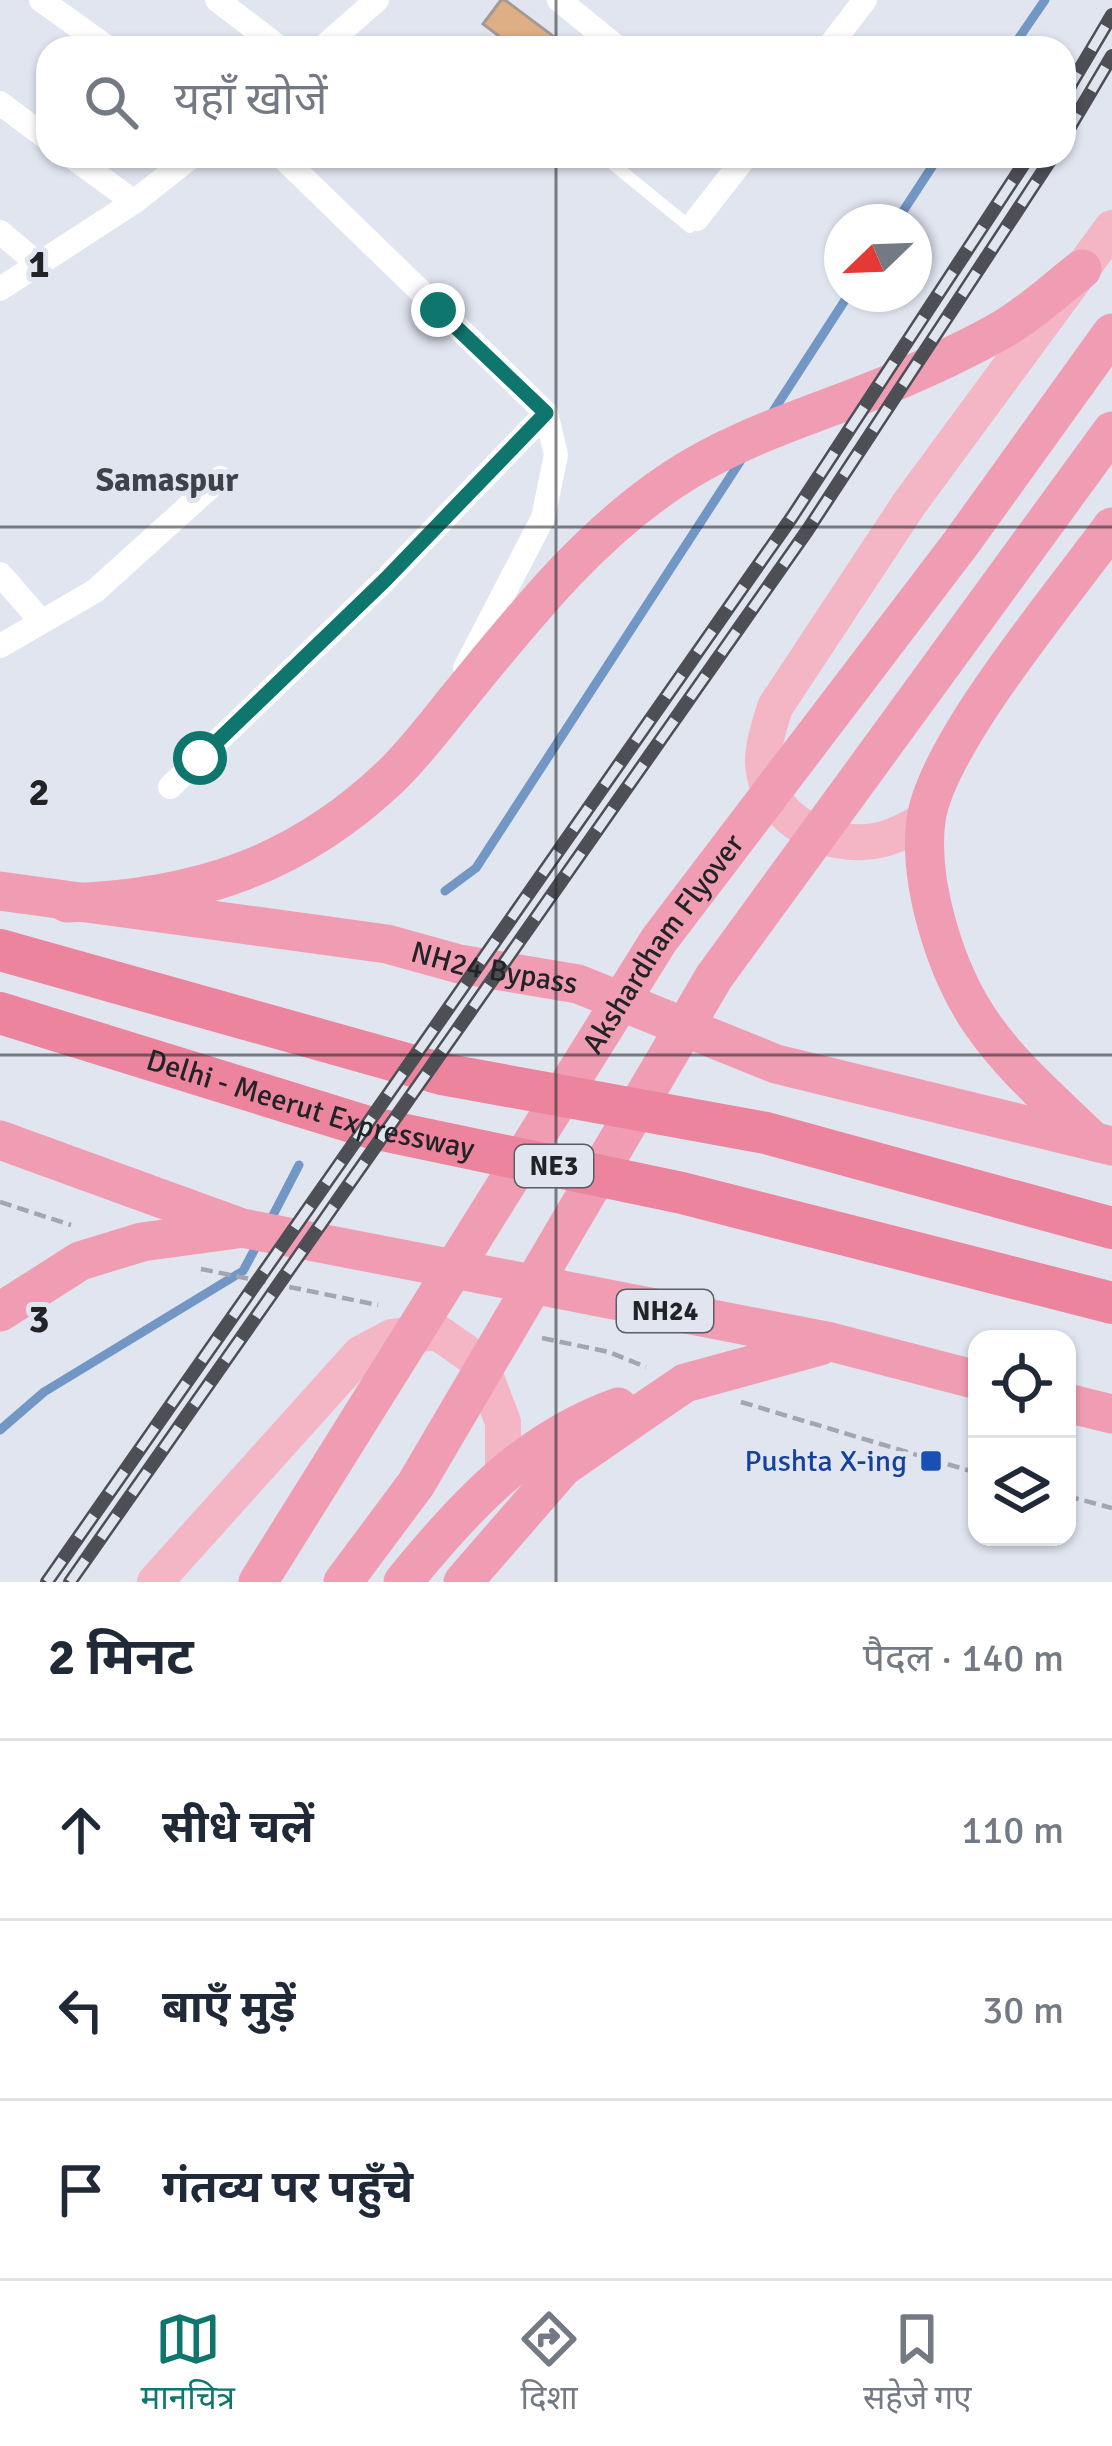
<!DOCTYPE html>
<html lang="hi">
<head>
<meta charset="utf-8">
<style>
  body { margin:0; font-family:Signika,"Noto Sans Devanagari",sans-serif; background:#f6f6f7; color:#1f2937 }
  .controls { position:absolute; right:36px; bottom:36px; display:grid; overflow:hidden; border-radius:24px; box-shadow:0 3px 9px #0004 }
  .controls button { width:108px; height:108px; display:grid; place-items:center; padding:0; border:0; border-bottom:3px solid #e0e1e3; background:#fff; color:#1f2937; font:60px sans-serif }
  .compass { position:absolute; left:824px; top:204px; width:108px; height:108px; border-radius:50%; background:#fff; box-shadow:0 3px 9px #0004; rotate:247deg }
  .stop { position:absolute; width:36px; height:36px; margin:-27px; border:9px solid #0f766e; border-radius:50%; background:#fff }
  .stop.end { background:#0f766e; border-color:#fff; box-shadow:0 3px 12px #0008 }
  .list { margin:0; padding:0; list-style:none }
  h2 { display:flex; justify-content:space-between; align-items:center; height:156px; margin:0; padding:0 48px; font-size:51px }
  h2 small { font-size:39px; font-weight:400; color:#747a83 }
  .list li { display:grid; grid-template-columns:78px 1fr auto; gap:36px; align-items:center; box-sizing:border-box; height:180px; padding:0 48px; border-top:3px solid #e0e1e3 }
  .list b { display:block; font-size:45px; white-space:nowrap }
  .list em { font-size:39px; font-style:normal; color:#747a83 }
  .icon { flex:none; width:66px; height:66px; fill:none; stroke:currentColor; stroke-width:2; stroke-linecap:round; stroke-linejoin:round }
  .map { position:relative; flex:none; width:1112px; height:1582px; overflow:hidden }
  .search { position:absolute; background:#fff; box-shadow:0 3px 9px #0004; left:36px; right:36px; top:36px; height:132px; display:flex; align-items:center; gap:30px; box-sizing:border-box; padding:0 42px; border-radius:36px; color:#747a83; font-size:45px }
  .sheet { height:696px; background:#fff }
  nav { display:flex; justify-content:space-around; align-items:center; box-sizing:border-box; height:168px; border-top:3px solid #e0e1e3; background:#fff; font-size:33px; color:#747a83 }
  nav a { display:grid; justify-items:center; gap:6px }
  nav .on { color:#0f766e }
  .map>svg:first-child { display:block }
</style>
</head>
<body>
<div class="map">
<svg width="1112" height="1582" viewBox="0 0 1112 1582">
  <rect width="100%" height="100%" fill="#e1e5f0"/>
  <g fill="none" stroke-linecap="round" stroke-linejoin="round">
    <!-- stream -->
    <path stroke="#7297c4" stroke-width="9" d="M1012 48 1045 0
      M896 222 939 156
      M772 413 849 294
      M445 891 476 868 743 457
      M270 1221 299 1165
      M0 1430 44 1392 243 1271 259 1241"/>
  </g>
  <!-- building -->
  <path fill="#deae85" stroke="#a49a93" stroke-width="3" d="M501 0H505L569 48H515L483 24Z"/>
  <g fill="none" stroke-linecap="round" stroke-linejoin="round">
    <!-- path -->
    <path stroke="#a3a6af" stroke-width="4.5" stroke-dasharray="12 6" stroke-linecap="butt" d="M0 1202 71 1225
      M201 1269 378 1305
      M542 1338 609 1352 646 1367
      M741 1402 977 1473
      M1067 1496 1112 1508"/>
    <!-- service -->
    <path stroke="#fff" stroke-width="12" d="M603 156 690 227 694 222"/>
    <!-- minor -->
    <path stroke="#fff" stroke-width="24" d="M41 0 108 48
      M217 0 280 48
      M559 0 618 48
      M322 48 377 0
      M828 48 865 0
      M0 103 48 139
      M71 156 134 202
      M281 156 546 413 556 455 543 518 465 668
      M697 219 746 156
      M0 232 38 264
      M0 289 134 202 192 156
      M0 574 41 621
      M0 646 95 591 220 478
      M170 787 385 580 546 413"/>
    <!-- primary -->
    <path stroke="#f4b5c5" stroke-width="36" d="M926 819C909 829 893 838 874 841 827 848 773 822 764 772 760 751 769 728 775 707L909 504 1112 228
      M155 1582 360 1354 392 1337 437 1332 480 1362 503 1422V1472"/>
    <!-- trunk -->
    <g stroke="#f09cb2" stroke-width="39">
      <path id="s1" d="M0 891 387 944 459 964 578 984 776 1064 1112 1146"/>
      <path d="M67 903C195 899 296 866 390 777 416 752 438 722 461 694 525 616 586 538 671 481 737 436 815 415 887 385 926 368 967 350 1003 329 1031 313 1056 289 1082 269"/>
      <path d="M0 1140 242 1228 831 1342 977 1380"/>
      <path d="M1093 1141C1054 1103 1010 1066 980 1021 945 969 918 882 926 820 936 745 1064 593 1112 527"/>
      <path d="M0 1312 80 1261 142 1242 237 1229"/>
      <path d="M1067 1403 1112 1414"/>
      <path id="s2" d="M258 1582 659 940 961 543 1112 333"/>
      <path d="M343 1582 416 1484 714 977 1112 431"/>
      <path d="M403 1582C464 1507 524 1441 618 1407"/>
      <path d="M463 1582 563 1467 644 1411 685 1383 820 1346"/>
    </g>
    <!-- motorway -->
    <g stroke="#ec849e" stroke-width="42">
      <path d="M0 950 442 1074 766 1133 1112 1228"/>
      <path id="s3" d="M0 1013 368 1127 682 1193 1112 1303"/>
    </g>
    <!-- rail casing -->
    <g stroke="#4d4f55" stroke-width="14">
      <path id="rail" d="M1064 96 1112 15
        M1064 137 1112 56
        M47 1582 792 517 1029 156
        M70 1582 807 531 1053 156"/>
    </g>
    <!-- rail -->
    <use href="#rail" stroke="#e1e5f0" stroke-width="9" stroke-dasharray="27" stroke-linecap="butt"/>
  </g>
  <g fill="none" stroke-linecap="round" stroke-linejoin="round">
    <!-- route -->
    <path stroke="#0f766e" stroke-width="15" d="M200 758 385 580 546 413 438 310"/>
  </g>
  <!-- grid -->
  <path fill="none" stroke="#212327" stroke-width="3" stroke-opacity="0.55" d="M556 0V48M556 156V1582M0 527H1112M0 1055H1112"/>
  <!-- markers -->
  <rect fill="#1a4fb4" stroke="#e1e5f0" stroke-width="4.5" x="919" y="1449" width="24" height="24" rx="6"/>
  <g text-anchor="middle" stroke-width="10" stroke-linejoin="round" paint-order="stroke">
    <!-- shield labels -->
    <g fill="#e1e5f0" stroke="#5b5d63" stroke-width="3">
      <rect x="515" y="1145" width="78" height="42" rx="9"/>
      <rect x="617" y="1290" width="96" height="42" rx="9"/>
    </g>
    <g font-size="27" font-weight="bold" fill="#212327">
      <text x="554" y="1175">NE3</text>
      <text x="665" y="1320">NH24</text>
    </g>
    <!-- street labels -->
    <g font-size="30" fill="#212327" stroke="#e1e5f0">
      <text dy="10" stroke="none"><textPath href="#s2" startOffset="756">Akshardham Flyover</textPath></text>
      <text dy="10" stroke="none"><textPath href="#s1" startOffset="501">NH24 Bypass</textPath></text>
      <text dy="10" stroke="none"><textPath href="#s3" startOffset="324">Delhi - Meerut Expressway</textPath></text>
    </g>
    <!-- transit labels -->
    <g font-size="30" fill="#164399" stroke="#e1e5f0" text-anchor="end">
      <text x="907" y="1471">Pushta X-ing</text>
    </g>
    <!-- neighbourhood labels -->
    <g font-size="33" font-weight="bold" fill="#3f424b" stroke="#e1e5f0">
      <text x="167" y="491">Samaspur</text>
    </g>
  </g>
  <g font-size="39" text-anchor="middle" font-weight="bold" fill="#212327" stroke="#e1e5f0" stroke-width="10" stroke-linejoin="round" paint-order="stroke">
    <text x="39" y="277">1</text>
    <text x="39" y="805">2</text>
    <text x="39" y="1332">3</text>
  </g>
</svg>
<div class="controls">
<button><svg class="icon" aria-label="locate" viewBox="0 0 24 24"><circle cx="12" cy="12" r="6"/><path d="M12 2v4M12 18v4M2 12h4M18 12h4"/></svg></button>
<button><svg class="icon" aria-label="layers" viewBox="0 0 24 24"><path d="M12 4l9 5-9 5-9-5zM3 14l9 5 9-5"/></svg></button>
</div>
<svg class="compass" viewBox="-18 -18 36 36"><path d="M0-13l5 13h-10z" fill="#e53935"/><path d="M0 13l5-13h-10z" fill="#747a83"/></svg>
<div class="stop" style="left:200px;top:758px"></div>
<div class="stop end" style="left:438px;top:310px"></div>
<div class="search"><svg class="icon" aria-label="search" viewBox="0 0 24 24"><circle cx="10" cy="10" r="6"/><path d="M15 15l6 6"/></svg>यहाँ खोजें</div>
</div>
<section class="sheet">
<h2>2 मिनट<small>पैदल · 140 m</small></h2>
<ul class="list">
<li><svg class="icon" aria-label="ahead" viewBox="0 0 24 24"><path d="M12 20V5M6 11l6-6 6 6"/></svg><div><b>सीधे चलें</b></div><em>110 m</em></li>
<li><svg class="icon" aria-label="left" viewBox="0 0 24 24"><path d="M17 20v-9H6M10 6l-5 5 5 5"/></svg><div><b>बाएँ मुड़ें</b></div><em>30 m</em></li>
<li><svg class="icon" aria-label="arrive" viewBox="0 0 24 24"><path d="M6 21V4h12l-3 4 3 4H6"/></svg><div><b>गंतव्य पर पहुँचे</b></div></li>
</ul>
</section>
<nav>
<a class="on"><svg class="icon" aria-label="map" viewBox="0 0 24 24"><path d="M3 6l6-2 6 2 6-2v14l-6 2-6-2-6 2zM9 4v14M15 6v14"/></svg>मानचित्र</a>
<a><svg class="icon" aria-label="directions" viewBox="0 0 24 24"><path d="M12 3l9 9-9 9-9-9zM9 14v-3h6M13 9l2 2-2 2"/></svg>दिशा</a>
<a><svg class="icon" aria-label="saved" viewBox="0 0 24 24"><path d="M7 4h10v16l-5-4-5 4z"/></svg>सहेजे गए</a>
</nav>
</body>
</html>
